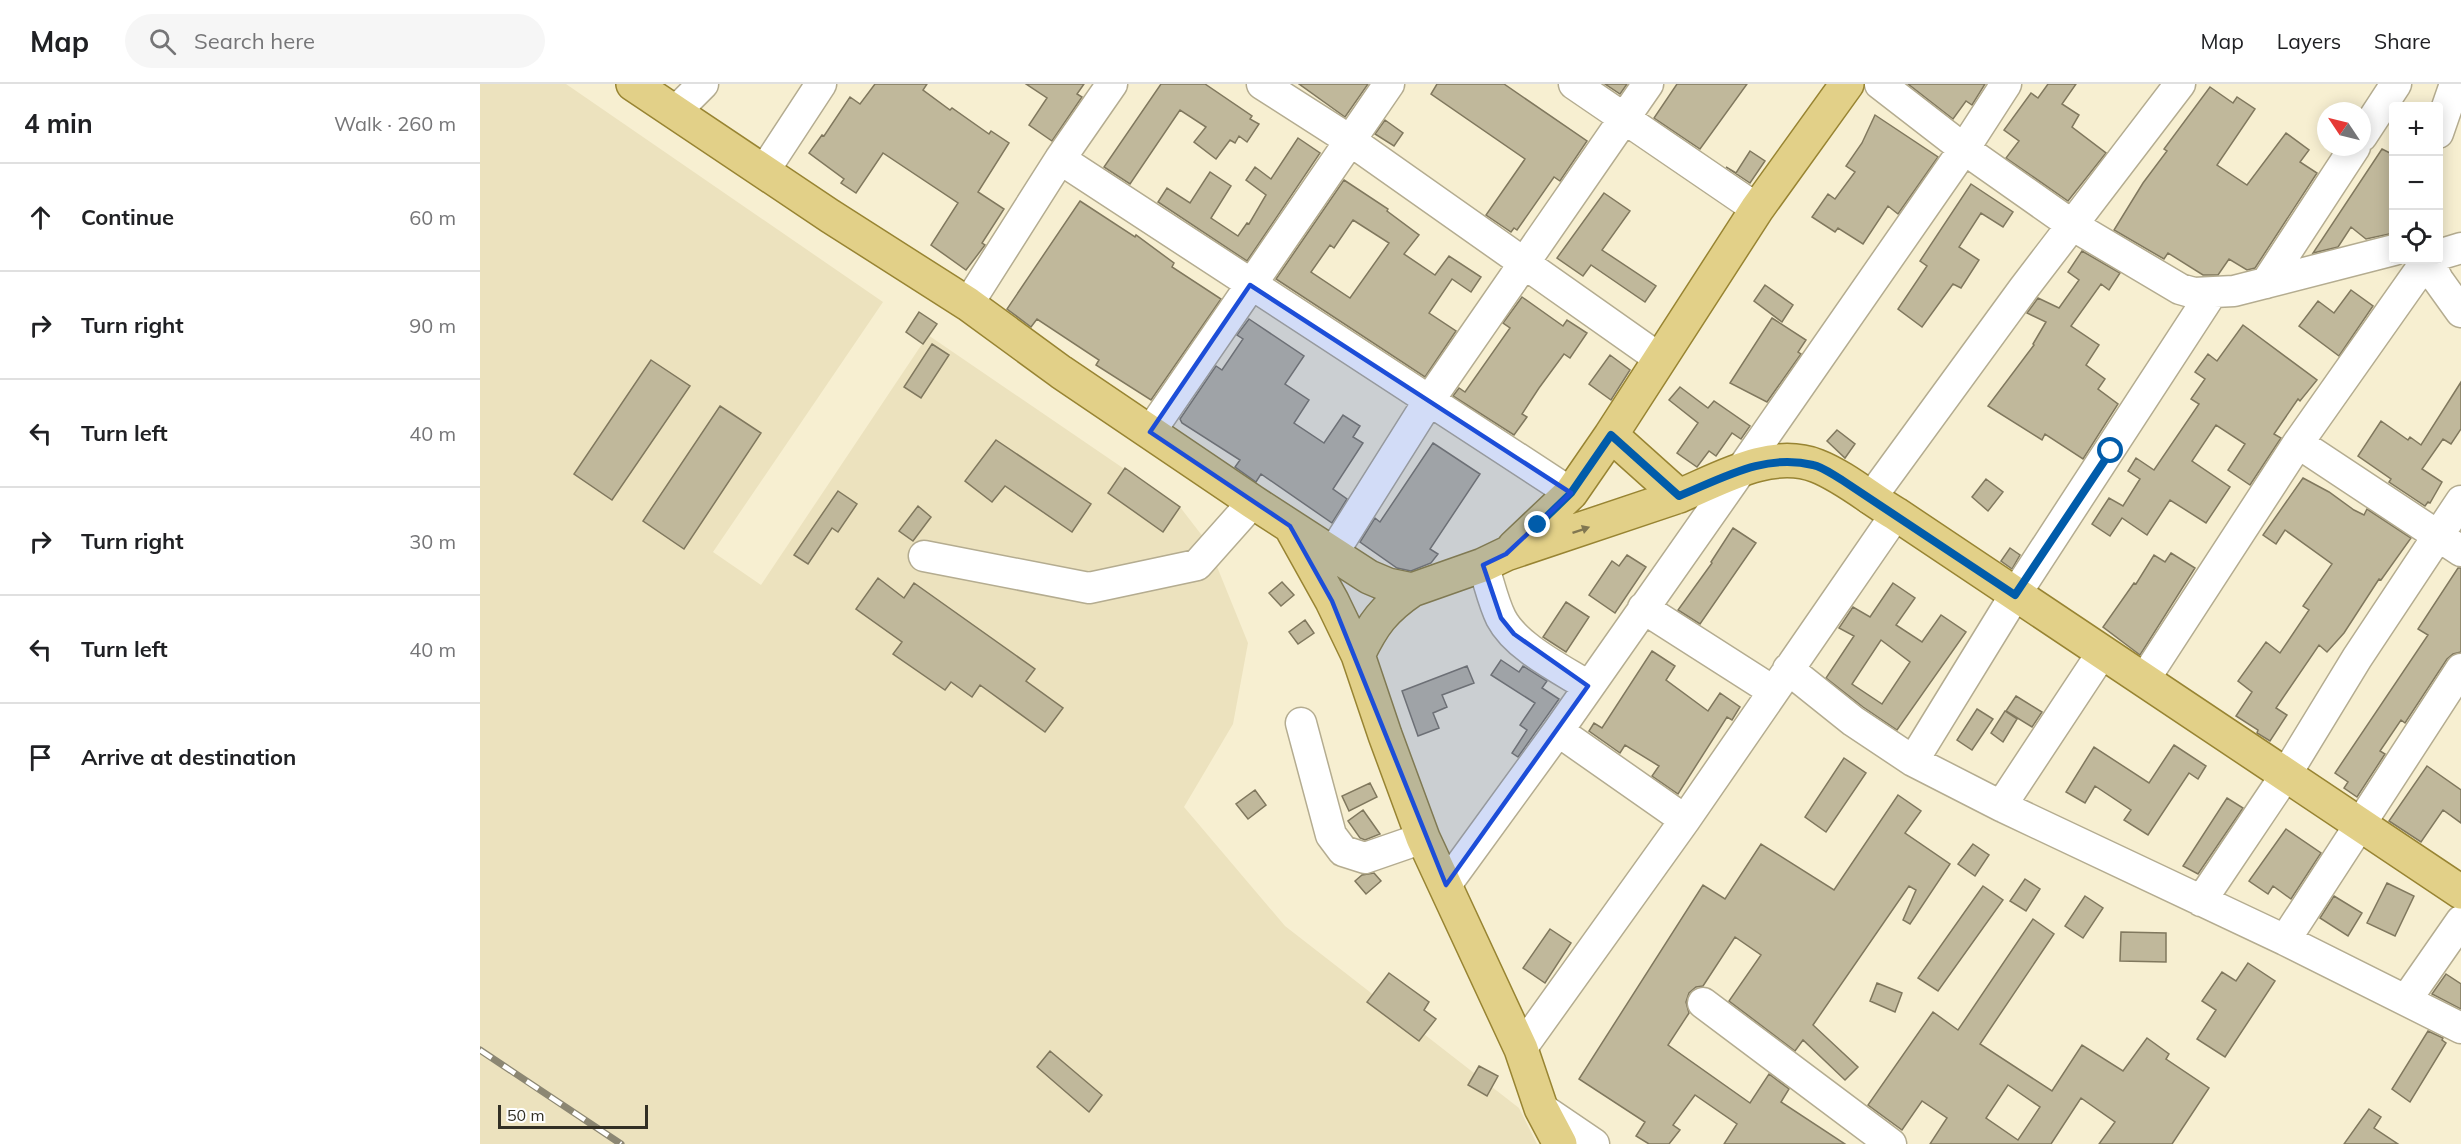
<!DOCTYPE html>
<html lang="en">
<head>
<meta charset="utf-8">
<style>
  body { margin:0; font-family:Mulish,sans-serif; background:#f6f6f6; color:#202124 }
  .controls { position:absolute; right:18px; top:18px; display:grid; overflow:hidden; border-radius:6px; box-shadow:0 3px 15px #0003 }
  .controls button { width:54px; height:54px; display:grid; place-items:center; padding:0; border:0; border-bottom:2px solid #e0e0e0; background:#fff; color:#202124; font:30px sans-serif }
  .compass { position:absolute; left:1837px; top:18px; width:54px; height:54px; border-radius:50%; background:#fff; box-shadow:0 3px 15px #0003; rotate:305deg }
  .scale { position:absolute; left:18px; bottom:15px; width:150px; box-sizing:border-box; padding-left:6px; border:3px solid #322f24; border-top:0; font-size:16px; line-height:21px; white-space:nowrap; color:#322f24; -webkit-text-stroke:4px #fff; paint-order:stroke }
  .stop { position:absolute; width:18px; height:18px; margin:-14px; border:4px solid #015caa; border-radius:50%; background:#fff }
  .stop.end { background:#015caa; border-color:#fff; box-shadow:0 2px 6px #0008 }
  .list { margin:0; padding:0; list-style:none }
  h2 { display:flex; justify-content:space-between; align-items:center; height:78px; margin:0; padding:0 24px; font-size:26px }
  h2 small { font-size:20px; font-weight:400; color:#757577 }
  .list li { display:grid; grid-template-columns:39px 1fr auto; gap:18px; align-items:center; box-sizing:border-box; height:108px; padding:0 24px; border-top:2px solid #e0e0e0 }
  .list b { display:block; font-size:22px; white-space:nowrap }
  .list em { font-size:20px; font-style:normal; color:#757577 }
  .icon { flex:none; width:33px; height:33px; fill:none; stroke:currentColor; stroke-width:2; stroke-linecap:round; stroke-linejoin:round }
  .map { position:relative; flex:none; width:1981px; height:1060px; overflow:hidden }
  header { display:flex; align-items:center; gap:36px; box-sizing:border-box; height:84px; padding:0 30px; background:#fff; border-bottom:2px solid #e0e0e0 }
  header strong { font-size:28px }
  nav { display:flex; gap:33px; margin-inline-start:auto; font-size:21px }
  .search { width:420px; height:54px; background:#f6f6f6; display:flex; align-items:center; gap:15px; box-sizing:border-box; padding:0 21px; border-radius:33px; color:#757577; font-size:22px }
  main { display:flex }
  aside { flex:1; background:#fff }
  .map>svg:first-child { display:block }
</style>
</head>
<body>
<header>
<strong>Map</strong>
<div class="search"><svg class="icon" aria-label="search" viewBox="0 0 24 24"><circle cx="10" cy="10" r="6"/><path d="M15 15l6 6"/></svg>Search here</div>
<nav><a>Map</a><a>Layers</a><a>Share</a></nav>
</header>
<main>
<aside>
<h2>4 min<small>Walk · 260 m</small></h2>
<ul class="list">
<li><svg class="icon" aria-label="ahead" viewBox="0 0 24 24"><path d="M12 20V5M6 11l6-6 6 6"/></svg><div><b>Continue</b></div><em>60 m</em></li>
<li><svg class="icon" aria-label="right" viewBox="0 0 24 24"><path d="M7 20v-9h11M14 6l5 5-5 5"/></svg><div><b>Turn right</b></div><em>90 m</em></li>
<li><svg class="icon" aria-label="left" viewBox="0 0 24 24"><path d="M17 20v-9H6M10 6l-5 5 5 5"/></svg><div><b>Turn left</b></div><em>40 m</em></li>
<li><svg class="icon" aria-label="right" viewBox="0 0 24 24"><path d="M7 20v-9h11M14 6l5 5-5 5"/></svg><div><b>Turn right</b></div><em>30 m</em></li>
<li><svg class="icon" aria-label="left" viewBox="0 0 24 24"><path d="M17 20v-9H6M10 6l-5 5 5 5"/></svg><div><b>Turn left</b></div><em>40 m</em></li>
<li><svg class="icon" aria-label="arrive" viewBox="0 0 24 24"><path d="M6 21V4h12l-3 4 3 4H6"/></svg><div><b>Arrive at destination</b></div></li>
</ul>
</aside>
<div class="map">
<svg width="1981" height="1060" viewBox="0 0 1981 1060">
  <rect width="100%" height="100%" fill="#f7efd1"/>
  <!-- built -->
  <path fill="#ece2be" d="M0 0H86L403 218 233 468 281 501 448 251 700 423 727 458 768 559 753 640 704 723 805 842 1039 1024 1057 1060H0Z"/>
  <!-- building -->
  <path fill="#c0b89b" stroke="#80785e" stroke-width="1.5" fill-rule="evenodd" d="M395 0H447L443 6 470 26 472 24 509 50 511 47 529 59 498 108 524 125 502 159 505 161 486 186 451 161 478 119 403 69 376 109 361 99 364 95 329 69 342 51 344 52 370 13 380 20Z
    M546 0H604L597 10 602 13 572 57 549 41 567 14Z
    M681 0H725L772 32 770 35 779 40 767 58 759 52 755 59 750 56 736 75 714 58 726 43 700 26 650 100 624 83Z
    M819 0H888L865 33Z
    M957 0H1024L1107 57 1080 97 1074 93 1037 146 1034 144 1031 148 1006 131 1045 75 951 10Z
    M1125 0H1147L1140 10Z
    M1197 0H1267L1220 65 1174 34Z
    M1428 0H1505L1492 21 1486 17 1473 35Z
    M1568 0H1596L1582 20 1599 31 1592 43 1626 69 1588 117 1526 74 1539 57 1524 46 1551 9 1558 14Z
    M1730 3 1753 19 1757 13 1775 25 1737 81 1767 101 1806 49 1829 66 1820 78 1837 89 1775 184 1767 186 1749 175 1738 191H1723L1688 169 1684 175 1634 146 1663 99 1687 67 1684 65Z
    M1395 31 1458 73 1418 130 1408 122 1383 160 1358 144 1355 148 1332 133 1348 110 1355 115 1375 88 1366 82 1382 59Z
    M905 36 923 49 914 62 895 50Z
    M818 54 840 69 767 177 678 118 687 104 710 119 730 88 751 102 731 134 758 152 767 139 769 140 786 111 766 96 775 83 791 95Z
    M1902 65 1914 71V149L1886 155 1871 143 1858 163 1833 169Z
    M1270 67 1285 77 1270 99 1246 83 1256 89Z
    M864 96 908 125 907 127 939 151 924 170 955 191 969 172 1001 193 991 208 972 195 949 229 976 247 945 293 796 195ZM873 136 909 159 870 214 831 188 850 161 854 164Z
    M1491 100 1533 128 1523 143 1501 129 1479 163 1499 176 1481 204 1473 200 1442 243 1418 225 1447 182 1440 177Z
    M1124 109 1150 127 1122 166 1176 202 1165 218 1111 181 1103 192 1077 174Z
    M600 117 655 153 656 151 694 179 692 183 741 215 671 316 616 281 619 276 557 235 551 243 527 225Z
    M1602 167 1640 189 1629 206 1621 200 1591 242 1619 261 1606 281 1625 295 1618 305 1638 320 1603 375 1565 350 1562 356 1508 322 1554 261 1553 260 1566 238 1547 229 1558 214 1579 224 1599 196 1588 188Z
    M1285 201 1313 221 1302 238 1274 217Z
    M1871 206 1893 222 1859 272 1819 242 1838 217 1854 229Z
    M1042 213 1083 242 1087 236 1107 249 1090 274 1084 270 1059 304 1042 330 1047 333 1034 351 973 312 979 304 985 308 1030 244 1023 239Z
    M439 228 457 240 443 260 426 248Z
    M1292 234 1326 256 1318 268 1321 270 1287 318 1250 299Z
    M769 235 824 272 805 300 829 316 814 339 844 359 863 331 880 342 873 353 883 359 853 405 867 415 852 439 781 390 776 398 755 383 760 376 702 339 700 335 736 282 742 286 763 255 757 251Z
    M1763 241 1837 296 1820 317 1818 315 1794 350 1801 354 1770 401 1748 386 1765 360 1736 341 1712 377 1750 403 1726 439 1690 416 1667 451 1642 434 1630 452 1612 440 1629 414 1643 422 1660 395 1648 387 1656 374 1674 386 1719 320 1711 315 1725 295 1715 288 1728 270 1737 277Z
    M452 260 469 271 441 314 424 303Z
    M1130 271 1150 286 1131 316 1109 300Z
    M171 276 210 302 132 416 94 390Z
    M1981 298V345L1971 360 1963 355 1942 385 1962 398 1950 419 1948 418 1945 422 1909 398 1911 395 1878 372 1901 337 1928 356 1930 353 1941 361Z
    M1200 303 1228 324 1234 317 1270 342 1261 355 1252 349 1236 372 1229 367 1217 383 1197 369 1218 339 1189 316Z
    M240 322 281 349 204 465 163 437Z
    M1357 346 1375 360 1365 374 1347 357Z
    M516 356 611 420 592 448 525 402 512 418 485 397Z
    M953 359 1000 390 950 465 958 470 951 479 931 487 917 484 880 458 895 434 900 438Z
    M645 384 700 423 683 448 628 409Z
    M1823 394 1849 408 1874 426 1884 431 1887 425 1931 454 1901 496 1899 495 1864 549 1847 568 1839 561 1796 624 1807 631 1790 657 1777 649 1778 646 1756 632 1772 608 1758 597 1786 558 1800 569 1829 526 1823 522 1852 480 1805 446 1796 460 1783 451Z
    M1506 395 1523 408 1508 427 1492 413Z
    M358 407 377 420 358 448 352 444 328 480 314 471Z
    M438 422 451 433 433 457 419 447Z
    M1253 444 1276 459 1220 540 1198 526 1232 479 1231 478Z
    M1530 464 1540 471 1532 485 1521 477Z
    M1691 469 1715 484 1660 571 1623 543 1654 499 1656 500 1674 471 1685 478Z
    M1147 471 1166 483 1135 529 1109 511 1132 477 1139 482Z
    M1978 484H1981V568L1973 570 1967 575 1925 639 1921 636 1900 667 1905 670 1877 713 1864 704 1868 698 1855 689 1948 551 1938 545Z
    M398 494 424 514 434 499 555 585 546 597 583 624 565 648 500 601 492 613 471 598 465 606 413 570 422 558 376 525Z
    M802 498 814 511 801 522 789 509Z
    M1413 499 1435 514 1416 541 1442 558 1461 531 1486 548 1417 646 1383 623 1346 594 1374 552 1359 544 1373 523 1390 533ZM1401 556 1430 578 1402 620 1372 600Z
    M1086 518 1109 533 1086 568 1063 553Z
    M825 536 834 549 818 560 809 548Z
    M1172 567 1195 582 1186 596 1228 627 1240 609 1260 623 1252 636 1247 633 1198 710 1172 692 1179 682 1145 661 1140 669 1109 647 1114 639 1122 644Z
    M1021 576 1039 588 1043 582 1067 597 1062 604 1079 615 1038 673 1032 669 1047 646 1040 641 1055 619 1011 591Z
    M987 582 994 599 962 611 967 623 953 629 959 644 938 652 922 607Z
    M1536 612 1562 628 1552 643 1526 627Z
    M1497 625 1513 635 1492 666 1477 656Z
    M1525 627 1537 635 1523 658 1511 649Z
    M1694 661 1726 682 1718 695 1709 689 1668 751 1644 736 1651 726 1615 702 1605 719 1586 708 1614 663 1669 699Z
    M1364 674 1386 689 1346 748 1325 733Z
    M1947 682 1981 706V739L1963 726 1941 758 1909 737Z
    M890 699 897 713 869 727 862 712Z
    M775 706 786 721 768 735 756 720Z
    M1418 711 1441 727 1425 749 1470 780 1430 840 1423 836 1436 806 1429 802 1333 941 1378 983 1365 996 1323 956 1315 967 1249 917 1281 871 1255 853 1223 902 1216 903 1209 909 1206 918 1209 929 1188 961 1270 1019 1289 990 1309 1005 1301 1018 1365 1060H1244L1257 1040 1215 1011 1193 1041 1200 1046 1189 1060H1169L1156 1052 1165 1038 1099 995 1223 801 1245 815 1281 760 1354 806Z
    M1747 714 1763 724 1718 790 1703 782Z
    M883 726 900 750 885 756 880 754 868 737Z
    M1806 745 1841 769 1811 815 1793 802 1788 810 1769 797Z
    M1493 760 1509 771 1495 792 1478 780Z
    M894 789 901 797 886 810 875 797 882 791Z
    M1545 795 1560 805 1546 827 1530 817Z
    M1907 799 1934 812 1915 852 1887 839Z
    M1503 802 1523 816 1458 907 1438 894Z
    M1605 812 1623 824 1603 854 1585 842Z
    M1854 812 1882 829 1868 852 1840 834Z
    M1553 835 1574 850 1500 960 1572 1007 1602 961 1643 987 1667 954 1689 970 1686 975 1729 1004 1692 1060H1619L1635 1038 1601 1014 1571 1060H1450L1467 1034 1442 1017 1422 1046 1388 1021 1453 928 1478 946ZM1528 1001 1560 1023 1538 1056 1506 1034Z
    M1070 845 1091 859 1065 899 1043 884Z
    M1641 848 1686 849V878L1640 877Z
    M1768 879 1795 897 1745 973 1717 955 1736 926 1722 917 1742 888 1756 897Z
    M909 889 949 918 944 926 956 935 939 957 887 918Z
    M1966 890 1981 900V925L1952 910Z
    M1397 899 1422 909 1415 928 1390 917Z
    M1948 947 1963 954 1962 956 1966 959 1930 1018 1912 1005Z
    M570 967 622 1011 609 1028 557 983Z
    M999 982 1018 992 1007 1012 988 1001Z
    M1889 1025 1901 1033 1894 1044 1918 1060H1864Z"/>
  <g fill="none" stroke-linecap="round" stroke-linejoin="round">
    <!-- minor casing -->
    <g stroke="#b4ac90" stroke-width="33">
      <path id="minor" d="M782 0 871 57 1180 275
        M1094 0 1277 125
        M1400 0 1484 65 1592 141 1700 205 1714 209 1754 207 1914 166
        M195 28 223 0
        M1958 49 1975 0
        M1882 52 1916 0
        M580 75 1091 409
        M284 87 341 0
        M1958 171 1981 164
        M1948 176 1958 196 1981 228
        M1786 199 1875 63
        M488 220 580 75 632 0
        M670 348 909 0
        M1818 359 1981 467
        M1390 415 1544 204 1700 0
        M853 469 948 318 1168 0
        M444 472 609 504 717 481 773 418
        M1003 481C1009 498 1013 518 1021 534 1036 563 1081 585 1108 602
        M1163 524 1293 607
        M1308 585 1373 637 1433 677 1521 722 1805 856 1981 944
        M1664 596 1818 359 1947 176
        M821 639 851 751 863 767 885 774 943 754
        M1078 647 1205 736
        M1433 677 1535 511 1731 210
        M1521 722 1622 569
        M966 801 1078 647 1261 386 1484 65 1526 0
        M1721 817 1805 692 1877 574 1981 417
        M1805 856 1981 585
        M1926 916 1981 837
        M1223 919 1411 1060
        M1041 965 1205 736 1416 430
        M1061 1024 1114 1060"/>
    </g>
    <!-- major casing -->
    <g stroke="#988432" stroke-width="36">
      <path id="major" d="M153 0 350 132 488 220 581 288 773 418 889 493 908 501 932 506 1003 481 1026 470 1199 412
        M1367 0 1277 125 1131 351 1199 412C1240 395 1291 364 1337 382 1365 393 1390 415 1416 430L1981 808
        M813 447 852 517 878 571 905 651 943 754 1041 965 1061 1024 1080 1060
        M1034 463 1091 409 1131 351
        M878 571C893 540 904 525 932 506"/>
    </g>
    <!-- minor -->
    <use href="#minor" stroke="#fff" stroke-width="30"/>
    <!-- major -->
    <use href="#major" stroke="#e2d088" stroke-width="33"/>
    <!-- rail casing -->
    <g stroke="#8c8773" stroke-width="7">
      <path id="rail" d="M0 966 141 1060"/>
    </g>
    <!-- rail -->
    <use href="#rail" stroke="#fff" stroke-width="4.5" stroke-dasharray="14" stroke-linecap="butt"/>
  </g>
  <!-- one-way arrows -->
  <defs><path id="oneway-solid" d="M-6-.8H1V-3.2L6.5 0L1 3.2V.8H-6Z" transform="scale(1.5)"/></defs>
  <use fill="#817751" href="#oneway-solid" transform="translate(1101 446) rotate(-19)"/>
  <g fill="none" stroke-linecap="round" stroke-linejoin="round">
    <!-- route -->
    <path stroke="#015caa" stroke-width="8" d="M1058 441 1091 409 1131 351 1199 412C1243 394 1285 369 1333 381 1343 383 1353 391 1362 396L1535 511 1631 367"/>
  </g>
  <!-- marked area -->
  <path fill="#1d4ed8" fill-opacity="0.2" stroke="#1d4ed8" stroke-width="4.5" stroke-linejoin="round" d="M770 201 1091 409 1026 470 1003 481 1021 534 1034 550 1108 602 966 801 852 517 810 442 670 348Z"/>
</svg>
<div class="controls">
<button>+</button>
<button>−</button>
<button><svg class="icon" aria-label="locate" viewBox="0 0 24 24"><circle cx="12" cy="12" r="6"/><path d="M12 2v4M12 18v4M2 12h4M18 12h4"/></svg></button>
</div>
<svg class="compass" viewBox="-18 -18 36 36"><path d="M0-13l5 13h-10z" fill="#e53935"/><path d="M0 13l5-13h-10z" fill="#757577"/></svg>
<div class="scale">50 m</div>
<div class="stop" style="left:1631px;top:367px"></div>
<div class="stop end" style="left:1058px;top:441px"></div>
</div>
</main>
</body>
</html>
